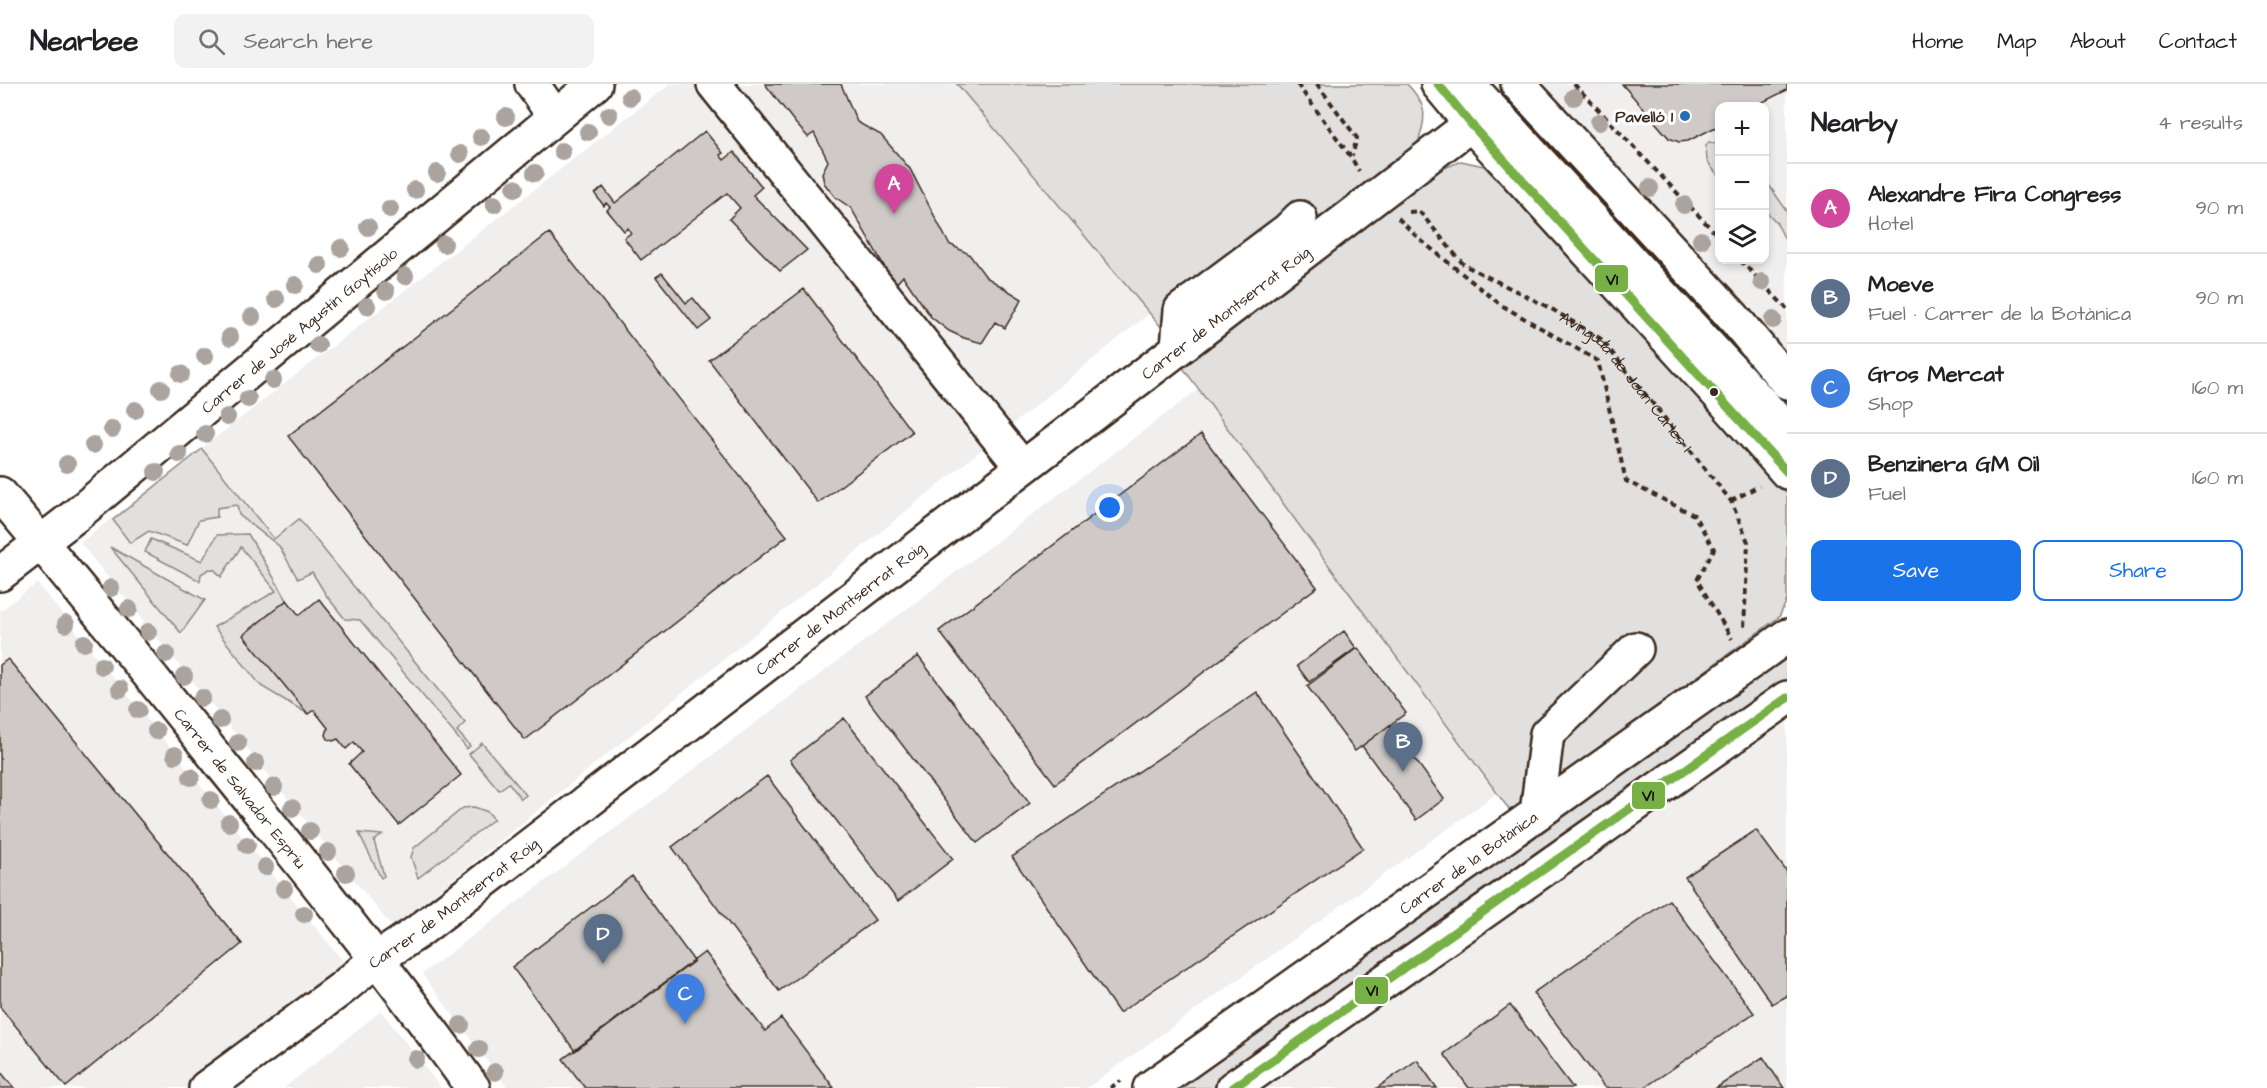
<!DOCTYPE html>
<html lang="en">
<head>
<meta charset="utf-8">
<style>
  body { margin:0; font-family:"Architects Daughter",sans-serif; background:#f2f2f2; color:#202124 }
  .controls { position:absolute; right:18px; top:18px; display:grid; overflow:hidden; border-radius:12px; box-shadow:0 3px 9px #0003 }
  .controls button { width:54px; height:54px; display:grid; place-items:center; padding:0; border:0; border-bottom:2px solid #e0e0e0; background:#fff; color:#202124; font:30px sans-serif }
  .you { position:absolute; left:1110px; top:424px; width:21px; height:21px; margin:-15px; border:4px solid #fff; border-radius:50%; background:#1a73e8; box-shadow:0 0 0 9px #1a73e833 }
  .badge { display:grid; place-items:center; width:39px; height:39px; border-radius:50%; background:#1a73e8; color:#fff; font-size:20px; font-weight:700 }
  .pin { position:absolute; translate:-50% -50px; filter:drop-shadow(0 2px 3px #0008) }
  .pin::after { content:''; position:absolute; top:32px; width:21px; height:18px; background:inherit; clip-path:polygon(0 0,100% 0,50% 100%) }
  .list { margin:0; padding:0; list-style:none }
  h2 { display:flex; justify-content:space-between; align-items:center; height:78px; margin:0; padding:0 24px; font-size:26px }
  h2 small { font-size:20px; font-weight:400; color:#757577 }
  .list li { display:grid; grid-template-columns:39px 1fr auto; gap:18px; align-items:center; box-sizing:border-box; height:90px; padding:0 24px; border-top:2px solid #e0e0e0 }
  .list b { display:block; font-size:22px; white-space:nowrap }
  .list p { margin:0; font-size:20px; white-space:nowrap; color:#757577 }
  .list em { font-size:20px; font-style:normal; color:#757577 }
  .actions { display:flex; gap:12px; padding:18px 24px }
  .actions a { flex:1; padding:14px 0; border:2px solid #1a73e8; border-radius:12px; text-align:center; font-size:21px; color:#1a73e8 }
  .actions .main { background:#1a73e8; color:#fff }
  .icon { flex:none; width:33px; height:33px; fill:none; stroke:currentColor; stroke-width:2; stroke-linecap:round; stroke-linejoin:round }
  .map { position:relative; flex:none; width:1787px; height:1004px; overflow:hidden }
  header { display:flex; align-items:center; gap:36px; box-sizing:border-box; height:84px; padding:0 30px; background:#fff; border-bottom:2px solid #e0e0e0 }
  header strong { font-size:28px }
  nav { display:flex; gap:33px; margin-inline-start:auto; font-size:21px }
  .search { width:420px; height:54px; background:#f2f2f2; display:flex; align-items:center; gap:15px; box-sizing:border-box; padding:0 21px; border-radius:12px; color:#757577; font-size:22px }
  main { display:flex }
  aside { flex:1; background:#fff }
  .map>svg:first-child { display:block }
</style>
</head>
<body>
<header>
<strong>Nearbee</strong>
<div class="search"><svg class="icon" aria-label="search" viewBox="0 0 24 24"><circle cx="10" cy="10" r="6"/><path d="M15 15l6 6"/></svg>Search here</div>
<nav><a>Home</a><a>Map</a><a>About</a><a>Contact</a></nav>
</header>
<main>
<div class="map">
<svg width="1787" height="1004" viewBox="0 0 1787 1004">
  <rect width="100%" height="100%" fill="#fff"/>
  <filter id="ink" filterUnits="userSpaceOnUse"><feTurbulence type="fractalNoise" baseFrequency=".0167" numOctaves="2"/><feDisplacementMap in="SourceGraphic" scale="12" xChannelSelector="R" yChannelSelector="G"/><feConvolveMatrix kernelMatrix="1 2 1 2 8 2 1 2 1" color-interpolation-filters="sRGB"/></filter>
  <g filter="url(#ink)">
    <!-- built -->
    <path fill="#f1efee" fill-rule="evenodd" d="M670 0H957L1150 229 393 844 80 459Z
      M1536 0H1787V276ZM1720 22H1764V176H1720Z
      M1199 305 1496 710 1087 1004H508L422 890Z
      M37 499 350 886 200 1004H0V527Z
      M1787 616V1004H1255Z
      M381 927 441 1004H284Z"/>
    <!-- green -->
    <path fill="#e2e0de" stroke="#8e857e" stroke-width="1.5" d="M957 0H1407C1429 23 1426 33 1417 62L1167 250Z
      M1709 58 1719 61V93L1707 77 1706 61Z
      M1461 77 1484 82 1745 362 1787 409V516L1779 533 1511 728 1183 284 1440 86Z
      M1764 94 1787 127V159L1776 138 1765 126Z
      M202 365 274 455 299 435 465 639 457 647 470 662 467 665 360 536 345 535 326 511 312 488 298 495 279 462 239 431 237 421 217 424V433L199 436 187 461 149 447 130 459 113 436Z
      M248 450 287 516 244 551 308 630 261 602 214 543 276 507 241 463 221 493 215 486 209 485 201 490 200 497 145 468 151 455 202 477 217 451Z
      M110 463 205 516 181 549Z
      M1787 573V598L1214 1004H1178Z
      M482 659 526 711 521 715 509 699 499 706 469 670Z
      M474 723 488 728 494 735 418 794 411 773 414 764 463 724Z
      M359 749 382 751 374 757 384 792 381 794Z"/>
    <!-- building -->
    <path fill="#cfcac7" stroke="#3b2a1e" stroke-width="1.5" d="M765 0H841L857 38 881 51 910 85 949 160 969 170 986 193 1022 215 1005 244 995 238 982 259 964 254 949 247 931 233 903 192 895 201 851 124 835 113 824 99 822 89 828 77 814 49 808 53 796 40Z
      M1622 0H1787V6L1755 22H1720V41L1688 57 1679 58 1669 54Z
      M705 47 723 69 720 71 724 76 734 68 762 103 753 111 807 166 780 187 729 135 740 124 727 109 641 176 624 154 631 149 628 144 624 147 607 126 610 123 606 119 604 122 595 110 603 103 615 119Z
      M549 149 787 452 525 656 288 352Z
      M662 189 686 219 693 214 711 236 698 246 656 193Z
      M804 205 912 348 818 419 709 276Z
      M1201 350 1317 503 1055 700 939 547Z
      M319 515 461 691 399 741 349 680 362 668 354 658 346 665 338 655 333 657 328 655 326 651 328 644 314 626 308 630 243 551 287 516 299 531Z
      M1344 547 1356 564 1309 598 1297 582Z
      M1358 564 1406 629 1355 667 1307 602Z
      M918 572 1030 719 977 759 865 612Z
      M8 575 242 860 66 1003 0 923V581Z
      M1257 608 1363 764 1119 929 1012 773Z
      M844 634 953 775 898 817 790 676Z
      M1390 641 1444 715 1416 736 1362 662Z
      M767 692 875 836 779 907 672 763Z
      M1756 746 1787 788V912L1772 920 1685 793Z
      M632 792 694 877 575 967 512 883Z
      M1669 816 1754 929 1644 1004H1605L1533 909Z
      M705 868 765 947 781 934 834 1004H585L563 975Z
      M1510 921 1573 1004H1469L1444 970Z
      M1763 973 1784 1004H1716Z
      M1417 976 1437 1004H1377Z
      M0 987 14 1004H0Z"/>
    <g fill="none" stroke-linecap="round" stroke-linejoin="round">
      <!-- minor casing -->
      <g stroke="#3b2a1e" stroke-width="38">
        <g id="minor">
          <path d="M532 0 555 33"/>
          <path d="M714 0 1022 383"/>
          <path d="M1438 0 1471 40 1720 312 1787 388"/>
          <path d="M1468 0 1787 347"/>
          <path d="M1518 0 1734 234 1787 298"/>
          <path d="M1178 263 1181 226 1288 146 1300 134"/>
          <path id="s2" d="M0 410C76 499 149 590 222 681 308 787 393 893 473 1004"/>
          <path id="s3" d="M0 490 75 432 595 0"/>
          <path d="M1537 729 1547 650 1636 565"/>
          <path id="s4" d="M206 1004 341 905 377 875 416 849 1471 40"/>
          <path id="s5" d="M1150 1004 1787 552"/>
          <path d="M1233 1004 1787 614"/>
        </g>
      </g>
      <!-- path -->
      <g stroke="#3b2a1e" stroke-width="4" stroke-dasharray="6 4.5" stroke-linecap="butt">
        <path d="M1297 0 1351 73 1359 87"/>
        <path d="M1317 0 1357 54 1352 72"/>
        <path d="M1574 0 1720 154"/>
        <path id="s1" d="M1409 128 1419 127 1464 181 1550 224 1601 255 1731 417 1748 458 1744 544"/>
        <path d="M1398 134 1418 154 1501 221 1598 277 1626 397 1694 431 1714 465 1697 496 1732 555"/>
        <path d="M1740 176 1787 225"/>
        <path d="M1731 417 1759 402"/>
        <path d="M1110 1004 1121 997"/>
      </g>
      <!-- minor -->
      <use href="#minor" stroke="#fff" stroke-width="33"/>
      <!-- bus-1 casing -->
      <g stroke="#fff" stroke-width="14">
        <path id="bus-1" d="M1438 0 1471 40 1787 388
          M1233 1004 1787 614"/>
      </g>
      <!-- bus-1 -->
      <use href="#bus-1" stroke="#77b045" stroke-width="9"/>
    </g>
    <!-- trees -->
    <g fill="#aaa39e">
      <circle cx="630" cy="13" r="9"/>
      <circle cx="1574" cy="13" r="9"/>
      <circle cx="609" cy="31" r="9"/>
      <circle cx="506" cy="33" r="9"/>
      <circle cx="1599" cy="38" r="9"/>
      <circle cx="588" cy="48" r="9"/>
      <circle cx="481" cy="53" r="9"/>
      <circle cx="562" cy="67" r="9"/>
      <circle cx="460" cy="70" r="9"/>
      <circle cx="437" cy="89" r="9"/>
      <circle cx="535" cy="89" r="9"/>
      <circle cx="515" cy="104" r="9"/>
      <circle cx="1650" cy="104" r="9"/>
      <circle cx="415" cy="106" r="9"/>
      <circle cx="494" cy="120" r="9"/>
      <circle cx="1684" cy="121" r="9"/>
      <circle cx="390" cy="125" r="9"/>
      <circle cx="368" cy="143" r="9"/>
      <circle cx="1701" cy="156" r="9"/>
      <circle cx="444" cy="160" r="9"/>
      <circle cx="341" cy="164" r="9"/>
      <circle cx="319" cy="181" r="9"/>
      <circle cx="405" cy="192" r="9"/>
      <circle cx="1762" cy="198" r="9"/>
      <circle cx="295" cy="201" r="9"/>
      <circle cx="386" cy="207" r="9"/>
      <circle cx="276" cy="215" r="9"/>
      <circle cx="367" cy="222" r="9"/>
      <circle cx="252" cy="233" r="9"/>
      <circle cx="1773" cy="236" r="9"/>
      <circle cx="230" cy="253" r="9"/>
      <circle cx="318" cy="261" r="9"/>
      <circle cx="205" cy="272" r="9"/>
      <circle cx="181" cy="290" r="9"/>
      <circle cx="273" cy="296" r="9"/>
      <circle cx="161" cy="305" r="9"/>
      <circle cx="248" cy="315" r="9"/>
      <circle cx="135" cy="326" r="9"/>
      <circle cx="227" cy="333" r="9"/>
      <circle cx="112" cy="345" r="9"/>
      <circle cx="205" cy="350" r="9"/>
      <circle cx="93" cy="361" r="9"/>
      <circle cx="179" cy="370" r="9"/>
      <circle cx="67" cy="380" r="9"/>
      <circle cx="156" cy="388" r="9"/>
      <circle cx="111" cy="504" r="9"/>
      <circle cx="129" cy="525" r="9"/>
      <circle cx="66" cy="540" r="9"/>
      <circle cx="148" cy="548" r="9"/>
      <circle cx="84" cy="559" r="9"/>
      <circle cx="166" cy="570" r="9"/>
      <circle cx="102" cy="582" r="9"/>
      <circle cx="184" cy="592" r="9"/>
      <circle cx="120" cy="605" r="9"/>
      <circle cx="202" cy="614" r="9"/>
      <circle cx="138" cy="626" r="9"/>
      <circle cx="220" cy="636" r="9"/>
      <circle cx="156" cy="647" r="9"/>
      <circle cx="238" cy="659" r="9"/>
      <circle cx="175" cy="671" r="9"/>
      <circle cx="256" cy="679" r="9"/>
      <circle cx="191" cy="693" r="9"/>
      <circle cx="274" cy="703" r="9"/>
      <circle cx="211" cy="716" r="9"/>
      <circle cx="292" cy="724" r="9"/>
      <circle cx="229" cy="739" r="9"/>
      <circle cx="310" cy="747" r="9"/>
      <circle cx="247" cy="761" r="9"/>
      <circle cx="328" cy="768" r="9"/>
      <circle cx="265" cy="783" r="9"/>
      <circle cx="346" cy="789" r="9"/>
      <circle cx="284" cy="805" r="9"/>
      <circle cx="304" cy="830" r="9"/>
      <circle cx="461" cy="941" r="9"/>
      <circle cx="479" cy="965" r="9"/>
      <circle cx="416" cy="975" r="9"/>
      <circle cx="495" cy="988" r="9"/>
    </g>
  </g>
  <!-- markers -->
  <circle fill="#1f6fb2" stroke="#fff" stroke-width="2" cx="1685" cy="32" r="6"/>
  <circle fill="#3b2a1e" stroke="#fff" stroke-width="2" cx="1714" cy="308" r="5"/>
  <g text-anchor="middle" stroke-width="6" stroke-linejoin="round" paint-order="stroke">
    <!-- poi labels -->
    <g font-size="16" font-weight="bold" fill="#3b2a1e" stroke="#fff" text-anchor="end">
      <text x="1673" y="38">Pavelló 1</text>
    </g>
    <!-- street labels -->
    <g font-size="16" fill="#3b2a1e" stroke="#fff">
      <text dy="6" stroke="none"><textPath href="#s4" startOffset="1281">Carrer de Montserrat Roig</textPath></text>
      <text dy="6" stroke="none"><textPath href="#s3" startOffset="386">Carrer de José Agustín Goytisolo</textPath></text>
      <text dy="6" stroke="none"><textPath href="#s1" startOffset="284">Avinguda de Joan Carles I</textPath></text>
      <text dy="6" stroke="none"><textPath href="#s4" startOffset="795">Carrer de Montserrat Roig</textPath></text>
      <text dy="6" stroke="none"><textPath href="#s2" startOffset="380">Carrer de Salvador Espriu</textPath></text>
      <text dy="6" stroke="none"><textPath href="#s5" startOffset="390">Carrer de la Botànica</textPath></text>
      <text dy="6" stroke="none"><textPath href="#s4" startOffset="309">Carrer de Montserrat Roig</textPath></text>
    </g>
  </g>
  <g stroke="#fff" stroke-width="2">
    <rect x="1594" y="180" width="35" height="29" rx="6" fill="#77b045"/>
    <rect x="1631" y="697" width="35" height="29" rx="6" fill="#77b045"/>
    <rect x="1354" y="892" width="35" height="29" rx="6" fill="#77b045"/>
  </g>
  <g font-size="16" text-anchor="middle" font-weight="bold" fill="#111">
    <text x="1612" y="201">V1</text>
    <text x="1648" y="717">V1</text>
    <text x="1372" y="912">V1</text>
  </g>
</svg>
<div class="controls">
<button>+</button>
<button>−</button>
<button><svg class="icon" aria-label="layers" viewBox="0 0 24 24"><path d="M12 4l9 5-9 5-9-5zM3 14l9 5 9-5"/></svg></button>
</div>
<div class="you"></div>
<div class="pin badge" style="left:894px;top:130px;background:#d1479c">A</div>
<div class="pin badge" style="left:1403px;top:688px;background:#5c6f8a">B</div>
<div class="pin badge" style="left:685px;top:940px;background:#3f7fe0">C</div>
<div class="pin badge" style="left:603px;top:880px;background:#5c6f8a">D</div>
</div>
<aside>
<h2>Nearby<small>4 results</small></h2>
<ul class="list">
<li><span class="badge" style="background:#d1479c">A</span><div><b>Alexandre Fira Congress</b><p>Hotel</p></div><em>90 m</em></li>
<li><span class="badge" style="background:#5c6f8a">B</span><div><b>Moeve</b><p>Fuel · Carrer de la Botànica</p></div><em>90 m</em></li>
<li><span class="badge" style="background:#3f7fe0">C</span><div><b>Gros Mercat</b><p>Shop</p></div><em>160 m</em></li>
<li><span class="badge" style="background:#5c6f8a">D</span><div><b>Benzinera GM Oil</b><p>Fuel</p></div><em>160 m</em></li>
</ul>
<div class="actions"><a class="main">Save</a><a>Share</a></div>
</aside>
</main>
</body>
</html>
